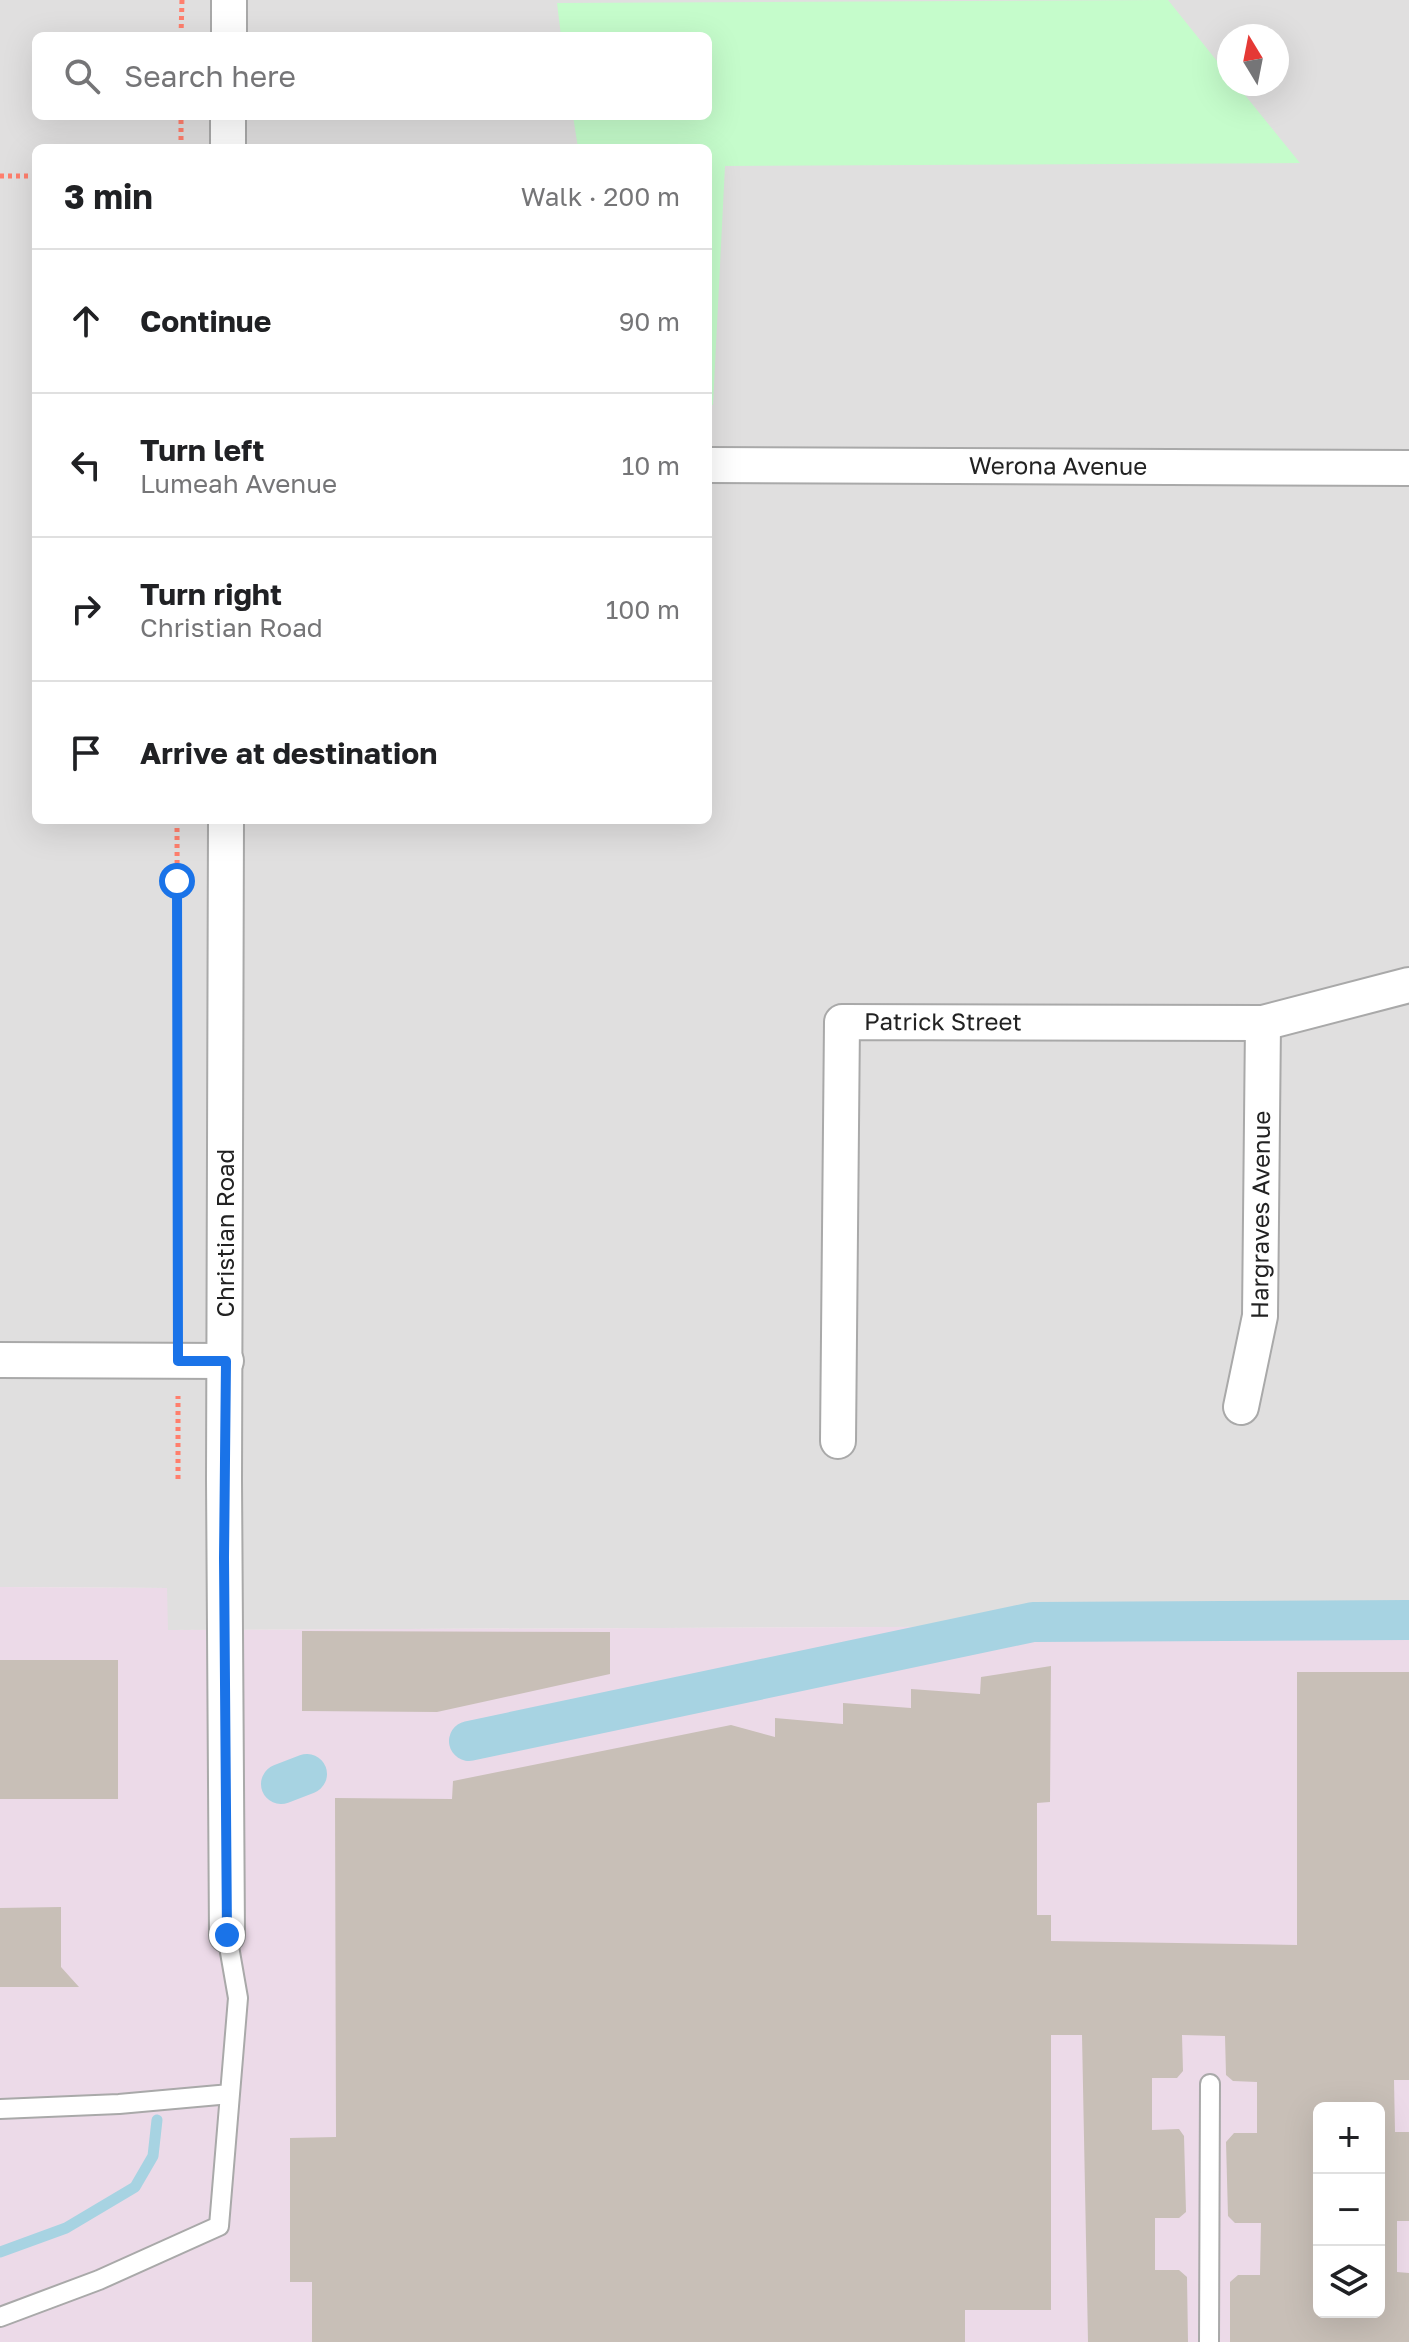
<!DOCTYPE html>
<html lang="en">
<head>
<meta charset="utf-8">
<style>
  body { margin:0; font-family:"Golos Text",sans-serif; background:#f6f6f6; color:#202124 }
  .controls { position:absolute; right:24px; bottom:24px; display:grid; overflow:hidden; border-radius:12px; box-shadow:0 8px 32px #0002 }
  .controls button { width:72px; height:72px; display:grid; place-items:center; padding:0; border:0; border-bottom:2px solid #e0e0e0; background:#fff; color:#202124; font:40px sans-serif }
  .compass { position:absolute; left:1217px; top:24px; width:72px; height:72px; border-radius:50%; background:#fff; box-shadow:0 8px 32px #0002; rotate:350deg }
  .stop { position:absolute; width:24px; height:24px; margin:-18px; border:6px solid #1a73e8; border-radius:50%; background:#fff }
  .stop.end { background:#1a73e8; border-color:#fff; box-shadow:0 2px 8px #0008 }
  .list { margin:0; padding:0; list-style:none }
  h2 { display:flex; justify-content:space-between; align-items:center; height:104px; margin:0; padding:0 32px; font-size:34px }
  h2 small { font-size:26px; font-weight:400; color:#757577 }
  .list li { display:grid; grid-template-columns:52px 1fr auto; gap:24px; align-items:center; box-sizing:border-box; height:144px; padding:0 32px; border-top:2px solid #e0e0e0 }
  .list b { display:block; font-size:30px; white-space:nowrap }
  .list p { margin:0; font-size:26px; white-space:nowrap; color:#757577 }
  .list em { font-size:26px; font-style:normal; color:#757577 }
  .icon { flex:none; width:44px; height:44px; fill:none; stroke:currentColor; stroke-width:2; stroke-linecap:round; stroke-linejoin:round }
  .map { position:relative; flex:none; width:1409px; height:2342px; overflow:hidden }
  .search { position:absolute; background:#fff; box-shadow:0 8px 32px #0002; left:32px; top:32px; width:680px; height:88px; display:flex; align-items:center; gap:20px; box-sizing:border-box; padding:0 28px; border-radius:12px; color:#757577; font-size:30px }
  .panel { position:absolute; background:#fff; box-shadow:0 8px 32px #0002; left:32px; top:144px; width:680px; height:680px; border-radius:12px }
  .map>svg:first-child { display:block }
</style>
</head>
<body>
<div class="map">
<svg width="1409" height="2342" viewBox="0 0 1409 2342">
  <rect width="100%" height="100%" fill="#f2efe9"/>
  <!-- residential -->
  <path fill="#e0dfdf" fill-rule="evenodd" d="M0 0H1409V1625L167 1630V1588L0 1587ZM36 36H708V116H36ZM1229 36H1277V84H1229ZM36 148H708V820H36Z"/>
  <!-- industrial -->
  <path fill="#ecdae8" fill-rule="evenodd" d="M0 1587 167 1588 168 1630 1409 1625V2342H0ZM1319 2108H1379V2312H1319Z"/>
  <!-- park -->
  <path fill="#c5fccb" d="M1168 0 1229 76V84H1236L1300 163 725 166 713 405 708 404V148H578L573 116H708V36H561L557 3Z"/>
  <g fill="none" stroke-linecap="round" stroke-linejoin="round">
    <!-- stream -->
    <path stroke="#a7d3e2" stroke-width="11" d="M0 2252 66 2228 135 2187 153 2156 157 2120"/>
    <!-- canal -->
    <path stroke="#a7d3e2" stroke-width="40" d="M469 1741 1033 1622 1409 1620
      M281 1784 307 1774"/>
  </g>
  <!-- building -->
  <path fill="#c8bfb7" fill-rule="evenodd" d="M302 1631 610 1632V1674L437 1712 302 1711Z
    M0 1660H118V1799H0Z
    M1051 1666 1050 1802 1037 1803V1915H1051V1941L1297 1945V1672H1409V2080H1394L1395 2132H1409V2221H1397V2272L1409 2273V2342H1230V2282L1238 2275H1260L1261 2223H1235L1228 2216 1226 2142 1234 2133H1257V2082L1233 2081 1226 2075 1225 2036 1182 2035 1183 2071 1177 2078H1152V2130L1179 2129 1184 2136 1186 2212 1179 2218H1155V2270H1179L1187 2277 1188 2342H1088L1082 2035H1051V2310H965V2342H312V2282H290V2138L336 2137 335 1798 452 1799 453 1781 731 1725 775 1737V1718L843 1724V1703L911 1708V1689L980 1694 981 1677ZM1319 2108H1379V2312H1319Z
    M61 1907V1967L79 1987H0V1908Z"/>
  <g fill="none" stroke-linecap="round" stroke-linejoin="round">
    <!-- service casing -->
    <g stroke="#a9a9a9" stroke-width="22">
      <path id="service" d="M0 2109 119 2104 230 2094
        M0 2317 99 2280 219 2226 238 1998 227 1935
        M1209 2342 1210 2084"/>
    </g>
    <!-- minor casing -->
    <g stroke="#a9a9a9" stroke-width="38">
      <g id="minor">
        <path d="M229 36V0"/>
        <path d="M228 148V116"/>
        <path id="s1" d="M708 465 1409 468"/>
        <path d="M226 820 224 1480 227 1935"/>
        <path d="M0 1360 226 1361"/>
        <path id="s2" d="M1241 1407 1260 1316 1263 1023"/>
        <path id="s3" d="M838 1441 842 1022 1263 1023 1409 985"/>
      </g>
    </g>
    <!-- path -->
    <path stroke="#ff7f6d" stroke-width="5" stroke-dasharray="4 4" stroke-linecap="butt" d="M181 36 182 0
      M181 148V116
      M0 176H36
      M177 820 178 1326
      M178 1479V1396"/>
    <!-- service -->
    <use href="#service" stroke="#fff" stroke-width="18"/>
    <!-- minor -->
    <use href="#minor" stroke="#fff" stroke-width="34"/>
  </g>
  <g fill="none" stroke-linecap="round" stroke-linejoin="round">
    <!-- route -->
    <path stroke="#1a73e8" stroke-width="10" d="M177 881 178 1361H226L224 1558 227 1935"/>
  </g>
  <g text-anchor="middle" stroke-width="6" stroke-linejoin="round" paint-order="stroke">
    <!-- street labels -->
    <g font-size="24" fill="#222" stroke="#fff">
      <text dy="8" stroke="none"><textPath href="#s1" startOffset="350">Werona Avenue</textPath></text>
      <text dy="8" stroke="none"><textPath href="#s3" startOffset="520">Patrick Street</textPath></text>
      <text dy="8" stroke="none"><textPath href="#s2" startOffset="194">Hargraves Avenue</textPath></text>
      <text transform="translate(226 1233) rotate(-90)" y="8">Christian Road</text>
    </g>
  </g>
</svg>
<div class="controls">
<button>+</button>
<button>−</button>
<button><svg class="icon" aria-label="layers" viewBox="0 0 24 24"><path d="M12 4l9 5-9 5-9-5zM3 14l9 5 9-5"/></svg></button>
</div>
<svg class="compass" viewBox="-18 -18 36 36"><path d="M0-13l5 13h-10z" fill="#e53935"/><path d="M0 13l5-13h-10z" fill="#757577"/></svg>
<div class="stop" style="left:177px;top:881px"></div>
<div class="stop end" style="left:227px;top:1935px"></div>
<div class="search"><svg class="icon" aria-label="search" viewBox="0 0 24 24"><circle cx="10" cy="10" r="6"/><path d="M15 15l6 6"/></svg>Search here</div>
<section class="panel">
<h2>3 min<small>Walk · 200 m</small></h2>
<ul class="list">
<li><svg class="icon" aria-label="ahead" viewBox="0 0 24 24"><path d="M12 20V5M6 11l6-6 6 6"/></svg><div><b>Continue</b></div><em>90 m</em></li>
<li><svg class="icon" aria-label="left" viewBox="0 0 24 24"><path d="M17 20v-9H6M10 6l-5 5 5 5"/></svg><div><b>Turn left</b><p>Lumeah Avenue</p></div><em>10 m</em></li>
<li><svg class="icon" aria-label="right" viewBox="0 0 24 24"><path d="M7 20v-9h11M14 6l5 5-5 5"/></svg><div><b>Turn right</b><p>Christian Road</p></div><em>100 m</em></li>
<li><svg class="icon" aria-label="arrive" viewBox="0 0 24 24"><path d="M6 21V4h12l-3 4 3 4H6"/></svg><div><b>Arrive at destination</b></div></li>
</ul>
</section>
</div>
</body>
</html>
